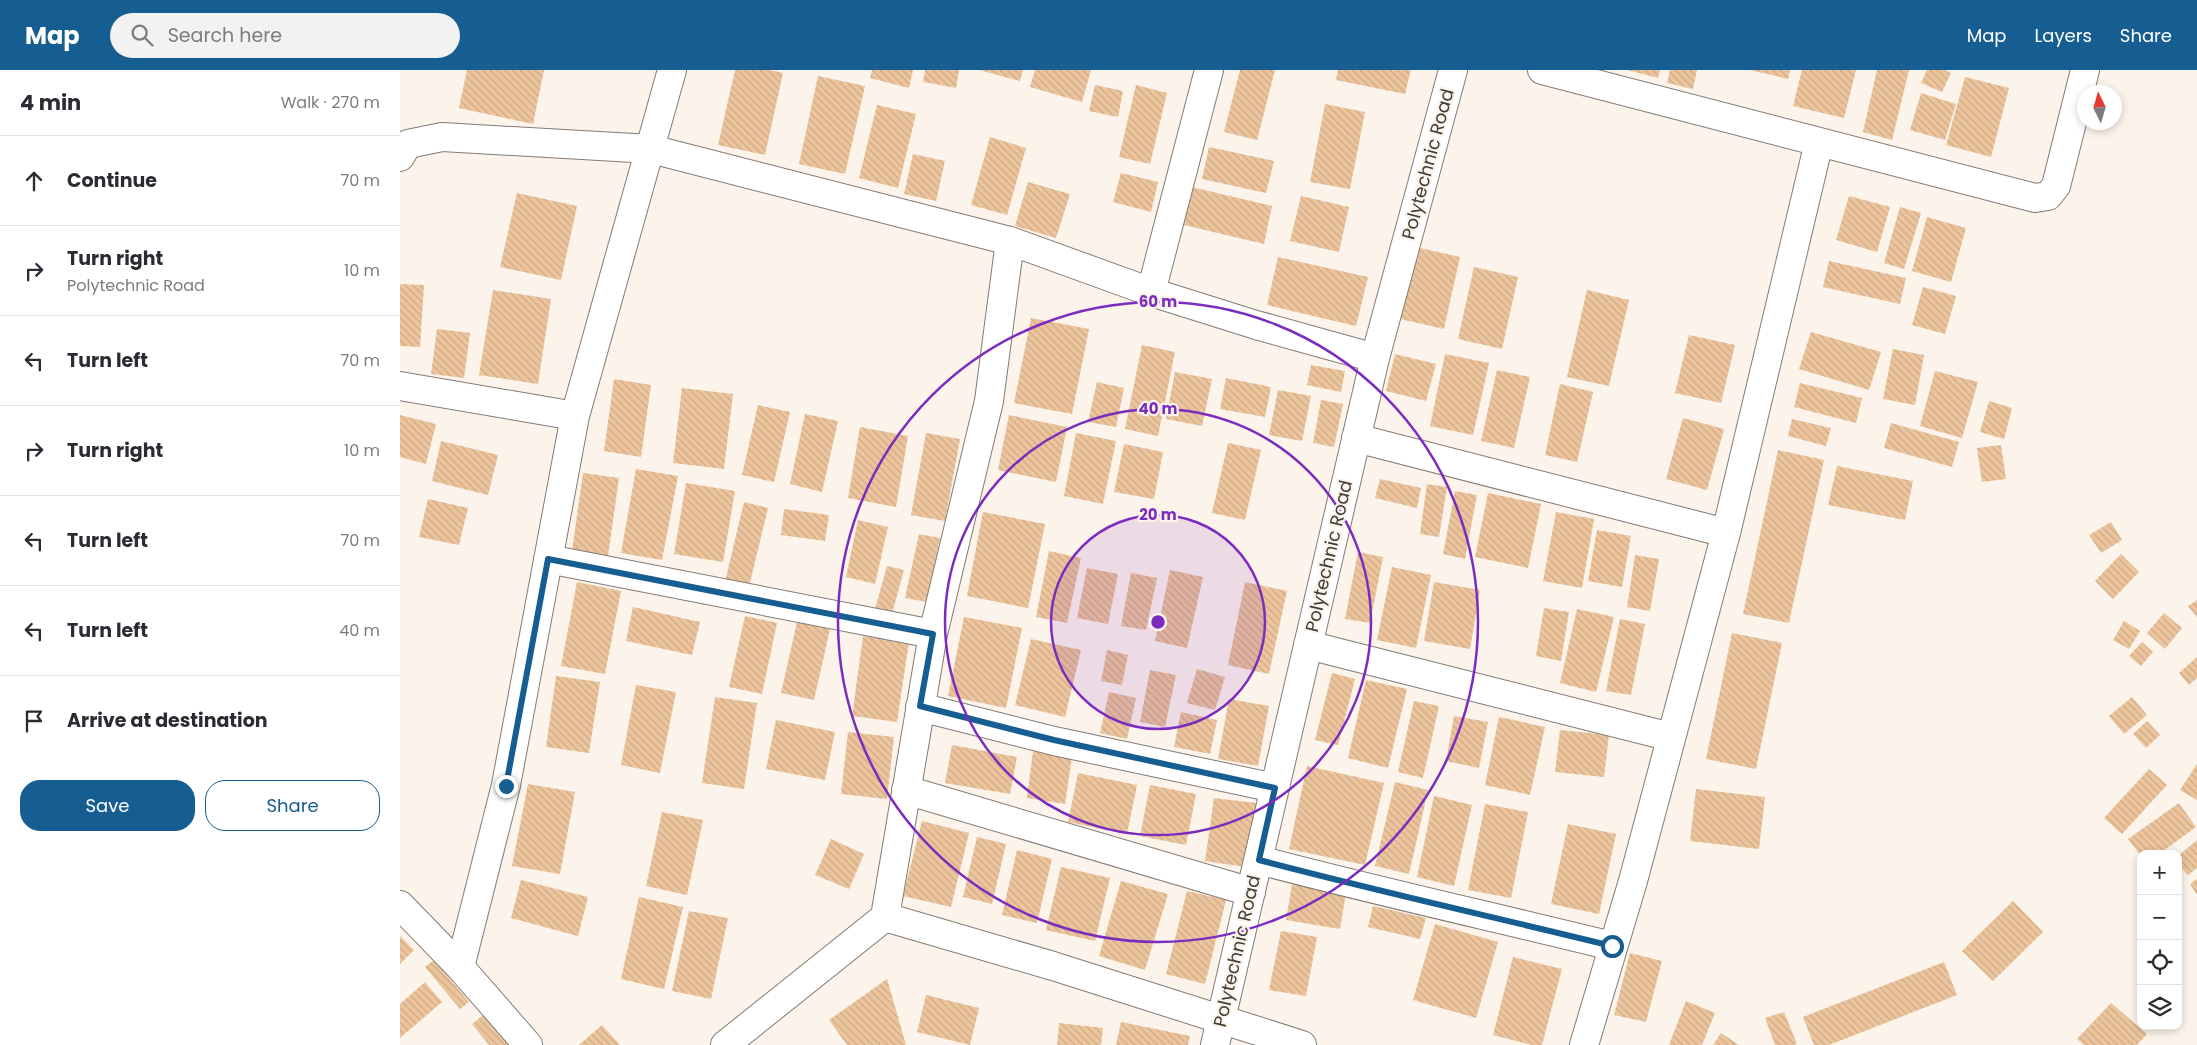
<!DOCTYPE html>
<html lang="en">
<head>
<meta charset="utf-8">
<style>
  body { margin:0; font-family:Poppins,sans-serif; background:#f2f2f3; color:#2b2b33 }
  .controls { position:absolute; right:15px; bottom:15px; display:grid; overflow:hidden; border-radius:10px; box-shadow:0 2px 8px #0003 }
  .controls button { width:45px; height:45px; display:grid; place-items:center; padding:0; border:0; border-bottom:1px solid #e1e1e2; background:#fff; color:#2b2b33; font:25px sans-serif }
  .compass { position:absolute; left:1677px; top:15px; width:45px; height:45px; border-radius:50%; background:#fff; box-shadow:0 2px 8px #0003; rotate:355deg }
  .stop { position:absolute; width:15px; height:15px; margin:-11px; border:4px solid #165d91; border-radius:50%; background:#fff }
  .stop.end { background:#165d91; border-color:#fff; box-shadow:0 1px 5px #0008 }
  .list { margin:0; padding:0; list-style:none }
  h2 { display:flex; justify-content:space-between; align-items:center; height:65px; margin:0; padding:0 20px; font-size:21px }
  h2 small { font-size:16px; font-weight:400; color:#7c7c81 }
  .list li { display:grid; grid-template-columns:32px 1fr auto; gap:15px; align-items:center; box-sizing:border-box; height:90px; padding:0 20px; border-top:1px solid #e1e1e2 }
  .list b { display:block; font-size:19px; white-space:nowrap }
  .list p { margin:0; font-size:16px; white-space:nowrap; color:#7c7c81 }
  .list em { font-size:16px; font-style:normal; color:#7c7c81 }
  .actions { display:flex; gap:10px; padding:15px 20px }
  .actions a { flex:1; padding:11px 0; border:1px solid #165d91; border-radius:20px; text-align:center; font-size:18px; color:#165d91 }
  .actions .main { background:#165d91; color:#fff }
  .icon { flex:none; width:28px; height:28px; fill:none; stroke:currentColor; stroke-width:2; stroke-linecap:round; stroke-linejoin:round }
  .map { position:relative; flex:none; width:1797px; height:975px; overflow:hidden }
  header { display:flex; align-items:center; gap:30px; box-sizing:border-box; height:70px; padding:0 25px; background:#165d91; color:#fff }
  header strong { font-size:24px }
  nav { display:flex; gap:28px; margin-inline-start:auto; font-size:18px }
  .search { width:350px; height:45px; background:#f2f2f3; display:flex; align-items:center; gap:12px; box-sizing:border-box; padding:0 18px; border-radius:28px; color:#7c7c81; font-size:19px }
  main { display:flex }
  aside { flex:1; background:#fff }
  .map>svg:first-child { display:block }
</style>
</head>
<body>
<header>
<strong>Map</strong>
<div class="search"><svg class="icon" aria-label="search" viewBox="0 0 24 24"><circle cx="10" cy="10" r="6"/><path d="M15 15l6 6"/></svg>Search here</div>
<nav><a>Map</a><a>Layers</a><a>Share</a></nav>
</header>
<main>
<aside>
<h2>4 min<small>Walk · 270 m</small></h2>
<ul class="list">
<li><svg class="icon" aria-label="ahead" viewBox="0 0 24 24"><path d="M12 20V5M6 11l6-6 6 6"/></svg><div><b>Continue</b></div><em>70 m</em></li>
<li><svg class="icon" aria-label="right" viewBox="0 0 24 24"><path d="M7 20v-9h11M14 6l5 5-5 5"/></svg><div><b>Turn right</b><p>Polytechnic Road</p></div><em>10 m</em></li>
<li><svg class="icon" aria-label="left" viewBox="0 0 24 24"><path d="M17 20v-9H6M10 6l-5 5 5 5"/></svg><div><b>Turn left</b></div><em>70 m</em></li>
<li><svg class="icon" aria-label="right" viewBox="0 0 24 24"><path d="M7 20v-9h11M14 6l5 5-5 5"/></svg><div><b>Turn right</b></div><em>10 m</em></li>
<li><svg class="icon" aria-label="left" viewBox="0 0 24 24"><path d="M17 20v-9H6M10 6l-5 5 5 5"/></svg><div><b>Turn left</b></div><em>70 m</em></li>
<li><svg class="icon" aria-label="left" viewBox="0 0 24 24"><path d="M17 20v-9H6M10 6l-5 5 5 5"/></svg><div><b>Turn left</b></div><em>40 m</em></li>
<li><svg class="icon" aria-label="arrive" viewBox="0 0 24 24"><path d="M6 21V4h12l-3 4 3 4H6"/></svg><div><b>Arrive at destination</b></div></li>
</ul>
<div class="actions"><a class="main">Save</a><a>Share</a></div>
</aside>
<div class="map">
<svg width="1797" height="975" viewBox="0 0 1797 975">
  <defs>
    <pattern id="building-back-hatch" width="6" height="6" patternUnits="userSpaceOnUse" patternTransform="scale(1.25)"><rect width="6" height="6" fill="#edc59d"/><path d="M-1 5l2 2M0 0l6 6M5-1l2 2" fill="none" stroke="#ca8"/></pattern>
  </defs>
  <rect width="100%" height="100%" fill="#fcf3eb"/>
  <!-- building -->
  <path fill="url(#building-back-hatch)" d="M67 0H144L133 54 59 38Z
    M335 0H370L383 3 365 85 318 75Z
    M472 0H513L509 18 470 8Z
    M525 0H559L556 18 523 12Z
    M579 0H623L620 11Z
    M635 0H691L682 32 630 17Z
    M840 0H875L857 70 824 62Z
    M938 0H1011L1005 24 936 10Z
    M1227 0H1260L1258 8Z
    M1270 0H1297L1293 19 1267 13Z
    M1350 0H1390L1388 9Z
    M1402 0H1456L1444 48 1393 36Z
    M1477 0H1509L1492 70 1463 62Z
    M1527 0H1545L1551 3 1542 22 1521 13Z
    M418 6 465 16 445 104 399 94Z
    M1565 7 1609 18 1591 87 1546 75Z
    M695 15 723 21 718 47 689 41Z
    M736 15 767 23 750 94 719 87Z
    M1521 23 1556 34 1545 70 1510 60Z
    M925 34 965 42 950 119 910 112Z
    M477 35 516 44 498 118 459 108Z
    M590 67 626 78 607 145 571 135Z
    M809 77 874 91 866 123 802 109Z
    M513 84 545 91 536 131 504 124Z
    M721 103 758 112 751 142 713 132Z
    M628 112 670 124 656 168 615 156Z
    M792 117 872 136 864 174 784 155Z
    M117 123 177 136 161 210 100 197Z
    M901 126 949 137 939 182 890 171Z
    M1449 126 1490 137 1477 182 1436 170Z
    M1500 137 1521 143 1504 199 1484 193Z
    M1527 147 1566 158 1551 212 1512 201Z
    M1016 177 1060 187 1044 259 1000 249Z
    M878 187 968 207 956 256 867 235Z
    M1429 191 1506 208 1500 234 1423 217Z
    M1074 197 1118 207 1102 279 1058 269Z
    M0 214 24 215 20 277 0 276Z
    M1523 217 1556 226 1545 264 1512 255Z
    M93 220 151 229 138 314 79 305Z
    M1187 220 1229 230 1209 316 1167 307Z
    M631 248 689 259 672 344 614 333Z
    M37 259 70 263 64 308 31 304Z
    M1411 262 1481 282 1469 320 1399 299Z
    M1289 265 1335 275 1321 333 1275 323Z
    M742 275 775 282 758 366 725 359Z
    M1493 279 1524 285 1515 335 1483 329Z
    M995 284 1036 294 1026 331 986 321Z
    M1045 284 1089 293 1073 365 1030 356Z
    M911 295 945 301 941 322 907 315Z
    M1097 300 1130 307 1114 378 1081 371Z
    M1535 301 1578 312 1562 368 1520 356Z
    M775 302 812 309 802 356 766 349Z
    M826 308 871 317 865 347 820 339Z
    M214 309 251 315 241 387 204 381Z
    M697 312 724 318 716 357 688 352Z
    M1400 313 1462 328 1456 353 1394 337Z
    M1160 314 1193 322 1177 392 1145 385Z
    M282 318 333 324 324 399 273 393Z
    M878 320 911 326 902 371 869 365Z
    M921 330 943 334 934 377 913 373Z
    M1589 331 1612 338 1604 369 1580 362Z
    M358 335 390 342 374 412 342 405Z
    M405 344 438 351 422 422 390 414Z
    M0 345 36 354 26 394 0 387Z
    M609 345 667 357 656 412 598 400Z
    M1283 348 1324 359 1307 420 1266 409Z
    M1392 349 1431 358 1426 376 1388 366Z
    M1491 353 1559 372 1552 397 1484 378Z
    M460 357 508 366 496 437 448 428Z
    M526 363 560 369 545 451 511 445Z
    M676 363 716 371 703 434 664 426Z
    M41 371 98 385 88 425 32 411Z
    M828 373 861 380 845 450 812 443Z
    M724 374 763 382 754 429 714 422Z
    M1601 375 1606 409 1582 412 1577 378Z
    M1378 380 1424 390 1389 553 1343 544Z
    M1437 396 1513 411 1505 450 1428 435Z
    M236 399 278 406 262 490 221 483Z
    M183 403 219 408 208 486 172 481Z
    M980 409 1021 418 1017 438 975 428Z
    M286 413 335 421 323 492 274 484Z
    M1027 414 1047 417 1039 467 1020 464Z
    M1055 421 1077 425 1065 489 1043 484Z
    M1088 423 1141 434 1128 498 1075 487Z
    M28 429 68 438 59 475 19 467Z
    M344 432 368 438 348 521 324 516Z
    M384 439 429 445 425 471 381 465Z
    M583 442 645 454 628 538 567 526Z
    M1156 442 1194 449 1182 518 1143 511Z
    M458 450 488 457 475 514 446 507Z
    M1711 452 1722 470 1701 483 1689 465Z
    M1197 460 1231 466 1222 517 1188 511Z
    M519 464 540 468 527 532 505 528Z
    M649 481 681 488 667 553 636 547Z
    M958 482 983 487 970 553 945 549Z
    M1721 484 1739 502 1713 529 1695 511Z
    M1235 485 1259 489 1250 541 1227 537Z
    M487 496 504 500 492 544 475 539Z
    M992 497 1031 505 1016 578 977 570Z
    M687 498 718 504 708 554 677 548Z
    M770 500 803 507 787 578 755 571Z
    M731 503 757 508 746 560 721 556Z
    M177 512 221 521 205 604 161 596Z
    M845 512 887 521 869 604 828 595Z
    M1034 512 1080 520 1070 579 1024 571Z
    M1797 530V547L1788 536Z
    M233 537 300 552 292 585 226 571Z
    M1144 538 1169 542 1161 591 1136 586Z
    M1177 539 1214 547 1196 622 1160 613Z
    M1764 543 1782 558 1765 579 1747 563Z
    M345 546 377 553 362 624 329 617Z
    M564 547 622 558 606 638 548 626Z
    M1220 549 1245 554 1231 625 1206 621Z
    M1724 551 1740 561 1729 579 1713 570Z
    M397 552 430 559 414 630 381 623Z
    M1332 563 1382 573 1356 699 1306 689Z
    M463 566 509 572 497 652 452 646Z
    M631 569 681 580 665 647 615 635Z
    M1742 572 1753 582 1741 596 1729 586Z
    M707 580 728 585 722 615 701 611Z
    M1797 587V608L1789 615 1779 603Z
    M797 599 825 607 815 640 787 633Z
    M750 600 776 605 765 657 740 652Z
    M932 603 955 609 938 675 915 670Z
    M156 606 200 612 189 683 146 677Z
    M966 610 1007 619 988 698 948 688Z
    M236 615 276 622 260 703 221 695Z
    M709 622 736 628 727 669 700 663Z
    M315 627 357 633 344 719 302 713Z
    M1732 627 1747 645 1724 664 1709 646Z
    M829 629 869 636 858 696 818 689Z
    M1014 631 1039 636 1023 708 998 702Z
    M781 642 817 650 810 684 774 677Z
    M1054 646 1088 652 1079 698 1046 691Z
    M1099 647 1145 657 1130 725 1085 715Z
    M376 650 435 662 425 710 366 699Z
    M1747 651 1760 665 1746 678 1733 664Z
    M1160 660 1209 665 1204 707 1155 702Z
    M448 662 494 667 487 729 441 724Z
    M552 675 617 687 610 724 545 713Z
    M633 681 672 687 665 734 627 728Z
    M1797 694V730L1780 720Z
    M907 696 984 713 965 795 889 779Z
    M1749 699 1767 715 1722 764 1704 748Z
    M678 703 737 715 727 764 668 752Z
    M995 712 1028 720 1009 804 975 796Z
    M128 714 175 722 160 804 112 796Z
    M750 715 796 724 786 775 740 766Z
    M1296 719 1365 727 1359 779 1290 771Z
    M1034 726 1072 735 1054 816 1017 807Z
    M814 728 856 733 846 797 805 791Z
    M1779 733 1796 757 1759 784H1741V786L1728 769Z
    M1085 734 1128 742 1111 828 1068 820Z
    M262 742 303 750 287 825 246 816Z
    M522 751 569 763 551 837 503 826Z
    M1168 754 1216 764 1199 844 1151 834Z
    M577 767 606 774 592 834 563 827Z
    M431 769 464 784 449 819 415 805Z
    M1797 770V798L1788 805 1778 794V786Z
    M617 780 652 789 637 853 602 845Z
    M661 797 710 808 695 871 646 860Z
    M1797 809V825L1790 814Z
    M121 810 188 827 178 866 111 848Z
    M721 811 768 824 745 900 699 886Z
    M892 814 946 823 940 859 886 850Z
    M787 821 826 830 805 914 766 904Z
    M239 827 283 837 264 919 221 909Z
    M1613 831 1643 862 1593 911 1562 881Z
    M973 836 1026 848 1020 869 968 857Z
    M289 841 328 848 311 929 272 921Z
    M1035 854 1098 872 1076 948 1013 930Z
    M881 861 917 867 906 926 869 920Z
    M0 866 14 880 0 894Z
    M1230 883 1262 891 1246 952 1214 945Z
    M1113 887 1162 899 1142 975H1132L1093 965Z
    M34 890 69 932 60 939 25 897Z
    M1544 892 1557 925 1429 975H1414L1403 947Z
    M487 909 506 975H447L429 950Z
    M25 912 42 932 0 968V934Z
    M526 925 579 938 570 975 517 962Z
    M1286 931 1315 943 1302 975H1269Z
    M1711 933 1747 964 1737 975H1684L1677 969Z
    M1384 942 1397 974 1393 975H1375L1365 948Z
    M86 943 112 975H89L72 954Z
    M721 952 790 966 788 975H716Z
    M659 953 703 958 701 975H657Z
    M202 955 220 975H179Z
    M1321 963 1339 975H1313Z"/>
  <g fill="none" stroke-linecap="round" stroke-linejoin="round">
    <!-- street casing -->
    <g stroke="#837b74" stroke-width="30">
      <path id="street" d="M1142 0 1635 128 1648 126 1656 116 1685 0
        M0 87 8 74 42 67 251 79 610 171 751 222 856 255 975 288
        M751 222 809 0
        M0 316 175 346
        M956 368 1326 463
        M148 489 533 564
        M908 575 1271 667
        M520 637 654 671 875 718
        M506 720 851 822
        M859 790C976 821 1094 847 1212 876
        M0 835 60 897 128 975
        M485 847 533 564 589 331 610 171
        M60 897 106 715 175 346 272 0
        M325 975 485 847 653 896 902 975
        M1184 975 1233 811 1326 463 1419 72"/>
    </g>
    <!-- secondary casing -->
    <g stroke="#837b74" stroke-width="30">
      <path id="secondary" d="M815 975 975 288 1053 0"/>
    </g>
    <!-- street -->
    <use href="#street" stroke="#fff" stroke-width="28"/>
    <!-- secondary -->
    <use href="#secondary" stroke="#fff" stroke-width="28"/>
  </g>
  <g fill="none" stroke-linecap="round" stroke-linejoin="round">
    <!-- route -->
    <path stroke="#165d91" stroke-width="6" d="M106 716 148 489 533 564 520 636 654 670 875 718 859 790C976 821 1094 847 1212 876"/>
  </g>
  <!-- distance rings -->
  <circle cx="758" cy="552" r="107" fill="#7b2cbf" fill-opacity=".12"/>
  <g fill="none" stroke="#7b2cbf" stroke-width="2.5">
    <circle cx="758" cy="552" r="107"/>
    <circle cx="758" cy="552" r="213"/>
    <circle cx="758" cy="552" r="320"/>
  </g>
  <g text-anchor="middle" stroke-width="4.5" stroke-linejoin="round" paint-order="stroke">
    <!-- street labels -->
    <g font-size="18" fill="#3f3c39" stroke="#fcf3eb">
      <text transform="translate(1028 94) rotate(-75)" y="6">Polytechnic Road</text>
      <text transform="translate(929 486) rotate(-77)" y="6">Polytechnic Road</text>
      <text transform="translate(837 881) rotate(-77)" y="6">Polytechnic Road</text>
    </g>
  </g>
  <circle cx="758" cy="552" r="8" fill="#7b2cbf" stroke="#fcf3eb" stroke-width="2.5"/>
  <g font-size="15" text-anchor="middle" font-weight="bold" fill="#7b2cbf" stroke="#fcf3eb" stroke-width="4.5" stroke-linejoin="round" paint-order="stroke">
    <text x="758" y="237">60 m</text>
    <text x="758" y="344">40 m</text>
    <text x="758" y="450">20 m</text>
  </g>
</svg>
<div class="controls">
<button>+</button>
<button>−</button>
<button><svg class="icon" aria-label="locate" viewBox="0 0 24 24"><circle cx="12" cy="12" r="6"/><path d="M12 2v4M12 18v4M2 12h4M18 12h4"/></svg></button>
<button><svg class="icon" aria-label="layers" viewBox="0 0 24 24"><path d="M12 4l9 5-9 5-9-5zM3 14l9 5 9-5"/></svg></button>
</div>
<svg class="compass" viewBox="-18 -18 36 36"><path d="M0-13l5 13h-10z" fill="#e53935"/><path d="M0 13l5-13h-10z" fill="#7c7c81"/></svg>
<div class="stop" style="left:1212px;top:876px"></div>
<div class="stop end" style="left:106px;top:716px"></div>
</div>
</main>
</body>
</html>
